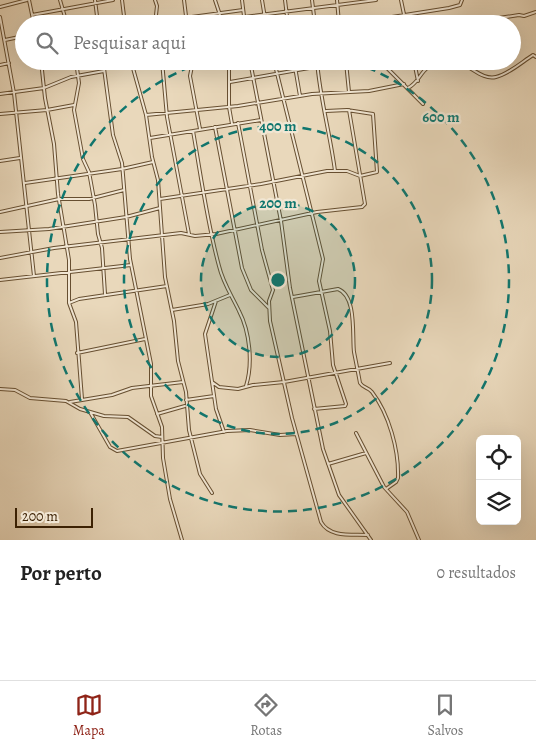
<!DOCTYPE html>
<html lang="pt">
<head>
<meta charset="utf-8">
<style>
  body { margin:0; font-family:Alegreya,serif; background:#f2f2f2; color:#222 }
  .controls { position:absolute; right:15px; bottom:15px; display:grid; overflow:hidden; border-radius:8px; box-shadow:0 5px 20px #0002 }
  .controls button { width:45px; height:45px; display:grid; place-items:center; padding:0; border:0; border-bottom:1px solid #e0e0e0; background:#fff; color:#222; font:25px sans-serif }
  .scale { position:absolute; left:15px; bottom:12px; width:78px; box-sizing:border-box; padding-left:5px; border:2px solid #3c2103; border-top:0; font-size:14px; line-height:18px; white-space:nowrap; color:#3c2103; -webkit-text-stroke:4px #f1e6d3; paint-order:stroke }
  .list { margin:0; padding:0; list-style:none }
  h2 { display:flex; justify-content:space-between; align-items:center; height:65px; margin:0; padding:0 20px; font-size:21px }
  h2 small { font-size:16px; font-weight:400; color:#767676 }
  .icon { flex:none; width:28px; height:28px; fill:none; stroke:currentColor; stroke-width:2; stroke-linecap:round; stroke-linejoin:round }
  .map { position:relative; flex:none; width:536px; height:540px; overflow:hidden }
  .search { position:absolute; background:#fff; box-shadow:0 5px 20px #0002; left:15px; right:15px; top:15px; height:55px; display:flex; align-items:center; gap:12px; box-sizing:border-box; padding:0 18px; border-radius:28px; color:#767676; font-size:19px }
  .sheet { height:140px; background:#fff }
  nav { display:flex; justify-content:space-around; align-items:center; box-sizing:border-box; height:70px; border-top:1px solid #e0e0e0; background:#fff; font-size:14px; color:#767676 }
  nav a { display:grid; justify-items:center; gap:2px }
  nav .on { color:#8f2418 }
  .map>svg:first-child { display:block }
</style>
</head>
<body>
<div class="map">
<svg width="536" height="540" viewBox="0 0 536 540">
  <rect width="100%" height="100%" fill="#e9d8bb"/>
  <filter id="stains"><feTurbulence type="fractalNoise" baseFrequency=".004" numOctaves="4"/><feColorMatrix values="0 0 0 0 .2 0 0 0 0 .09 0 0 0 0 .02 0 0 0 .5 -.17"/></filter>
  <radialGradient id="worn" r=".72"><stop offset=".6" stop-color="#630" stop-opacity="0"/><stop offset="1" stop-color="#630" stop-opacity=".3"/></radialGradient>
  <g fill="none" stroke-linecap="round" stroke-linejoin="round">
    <!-- street casing -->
    <g stroke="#674f31" stroke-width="4">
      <path id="street" d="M29 0 34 24
        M60 0 67 24
        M95 0 98 24
        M122 0 125 24
        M184 0 187 24
        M215 0 223 24
        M242 0 245 24
        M262 0 266 24
        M285 0 288 24
        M312 0 315 24
        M337 0 339 23
        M401 0 406 24
        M0 7 27 0
        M32 15 113 0
        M0 17 14 93 34 276
        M222 20 376 0
        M155 22 243 10
        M155 24 157 6 155 0
        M331 24 373 20 449 8 460 5 462 0
        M460 24 519 15 524 16 536 12
        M5 40 24 36
        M41 61 45 98 54 144 58 194 69 260V303L76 322 82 399
        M76 61 79 83 74 110 83 159 89 172 95 205 98 234 102 248 105 294
        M103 61 113 135 122 163 130 259 151 364V396L162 427 163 458 170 499 182 540
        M131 61 146 115 152 157 158 180 165 277 174 321 178 361 186 392 189 430 200 474 212 493
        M162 61 167 117 189 234
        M193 61 190 76 200 129
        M229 61V107L232 124
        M250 61 281 221 290 288 323 449 339 495 371 540
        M274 61 323 259 319 281 330 331 333 365 346 404 345 406 314 409
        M294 61 300 96
        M317 61C320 99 330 133 335 171
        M380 61 423 104
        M414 61 418 81
        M346 62 349 92
        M0 65 9 63
        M230 82 349 61
        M408 88C416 84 418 78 424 71 429 65 441 63 449 62 467 59 479 81 496 77 509 74 522 62 533 55L536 57
        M0 94 44 88 71 77 104 71
        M0 114 47 110 74 105
        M146 115 238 106 312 94 369 91 404 84
        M238 123 262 250 273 290 269 301 270 321 292 418 321 522C330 538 352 534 368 535
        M215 127 242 268 251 290 269 308
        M193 131C201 176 207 222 219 266 223 283 232 296 239 311 250 332 253 364 246 386
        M150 138 261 120
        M0 161 20 158
        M25 183 122 169 153 162
        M160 199 261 184 327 171H347L360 176 377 172 373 114 347 110 326 111
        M0 212 59 199H89L124 190
        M0 232 49 229 126 217 160 208
        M0 258 54 248 181 233 195 236 216 234 317 212 362 207 365 204 349 110
        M0 280 131 265
        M293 297 338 289C357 296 352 336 354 352 356 362 358 372 360 383 363 388 368 387 372 392 389 414 399 450 398 478L396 482 386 489
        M216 301 205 334 216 409 224 432
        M69 303 79 299 167 286
        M172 310 208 304 230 295
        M77 353 145 339
        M212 382 219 387 238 389 253 385 284 382 390 363
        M0 389 15 390 30 398 66 401 80 409 104 416 128 417 155 436 162 437
        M186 400 214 396
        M70 402 112 395 132 388 183 382
        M90 412 110 447 117 451 227 431 250 430 280 435 296 434
        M157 414 185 406
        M356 433 384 487 407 512 419 540
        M328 464 366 453"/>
    </g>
    <!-- street -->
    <use href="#street" stroke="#f1e6d3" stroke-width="2"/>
  </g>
  <!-- distance rings -->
  <circle cx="278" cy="280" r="77" fill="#0f766e" fill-opacity=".12"/>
  <g fill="none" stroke="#0f766e" stroke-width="2.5" stroke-dasharray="9 6">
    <circle cx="278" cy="280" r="77"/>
    <circle cx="278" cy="280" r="154"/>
    <path d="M353 62A231 231 0 1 1 203 62"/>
  </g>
  <circle cx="278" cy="280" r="8" fill="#0f766e" stroke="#f1e6d3" stroke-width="2.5"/>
  <g font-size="15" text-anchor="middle" font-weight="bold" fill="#0f766e" stroke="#f1e6d3" stroke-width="4.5" stroke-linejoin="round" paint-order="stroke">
    <text x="441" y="122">600 m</text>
    <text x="278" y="131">400 m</text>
    <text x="278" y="208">200 m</text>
  </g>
  <rect width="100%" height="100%" filter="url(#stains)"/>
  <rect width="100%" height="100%" fill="url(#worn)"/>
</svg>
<div class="controls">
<button><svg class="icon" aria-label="locate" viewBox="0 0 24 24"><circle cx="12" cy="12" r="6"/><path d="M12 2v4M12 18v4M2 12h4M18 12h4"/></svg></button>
<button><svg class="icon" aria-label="layers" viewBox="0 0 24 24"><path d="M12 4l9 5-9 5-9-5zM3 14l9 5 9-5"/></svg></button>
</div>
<div class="scale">200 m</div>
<div class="search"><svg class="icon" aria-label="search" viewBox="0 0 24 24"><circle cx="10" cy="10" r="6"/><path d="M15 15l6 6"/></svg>Pesquisar aqui</div>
</div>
<section class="sheet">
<h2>Por perto<small>0 resultados</small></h2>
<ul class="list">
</ul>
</section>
<nav>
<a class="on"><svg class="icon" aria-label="map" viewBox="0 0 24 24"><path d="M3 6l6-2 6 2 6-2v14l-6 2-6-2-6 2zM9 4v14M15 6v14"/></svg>Mapa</a>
<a><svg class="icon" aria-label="directions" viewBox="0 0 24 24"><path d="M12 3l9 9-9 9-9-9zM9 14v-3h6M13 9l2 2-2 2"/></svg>Rotas</a>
<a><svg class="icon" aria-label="saved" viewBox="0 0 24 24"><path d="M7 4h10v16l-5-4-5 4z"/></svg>Salvos</a>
</nav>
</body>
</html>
